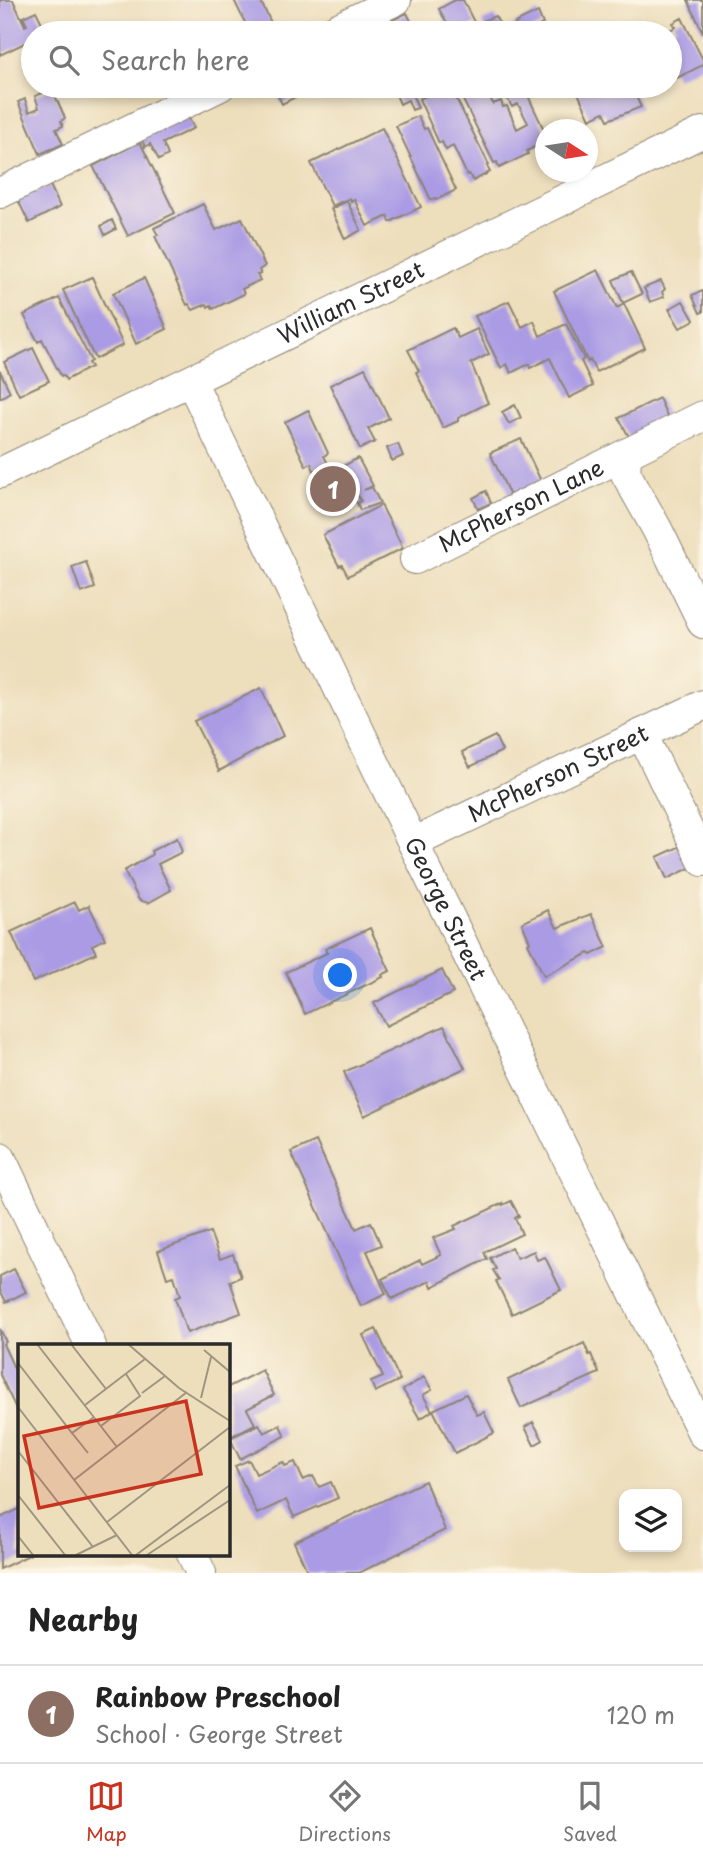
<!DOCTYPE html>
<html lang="en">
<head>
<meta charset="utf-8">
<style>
  body { margin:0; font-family:"Playpen Sans",sans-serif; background:#f2f2f2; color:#222 }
  .controls { position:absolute; right:21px; bottom:21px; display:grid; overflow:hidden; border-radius:14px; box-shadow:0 4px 10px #0003 }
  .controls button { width:63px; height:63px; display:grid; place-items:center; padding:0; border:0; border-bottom:2px solid #e0e0e0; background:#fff; color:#222; font:35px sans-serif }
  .compass { position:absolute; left:535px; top:119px; width:63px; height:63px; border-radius:50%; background:#fff; box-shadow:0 4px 10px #0003; rotate:102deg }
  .you { position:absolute; left:341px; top:976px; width:24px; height:24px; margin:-18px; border:5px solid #fff; border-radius:50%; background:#1a73e8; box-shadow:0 0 0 10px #1a73e833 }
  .badge { display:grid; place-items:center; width:46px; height:46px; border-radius:50%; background:#c8321e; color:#fff; font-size:23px; font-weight:700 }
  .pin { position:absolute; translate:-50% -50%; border:4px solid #fff; box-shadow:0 2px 7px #0006 }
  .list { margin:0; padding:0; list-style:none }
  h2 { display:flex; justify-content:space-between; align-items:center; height:91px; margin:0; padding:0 28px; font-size:30px }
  h2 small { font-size:23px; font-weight:400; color:#767676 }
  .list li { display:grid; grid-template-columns:46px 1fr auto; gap:21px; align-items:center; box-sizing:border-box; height:98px; padding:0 28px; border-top:2px solid #e0e0e0 }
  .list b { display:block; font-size:26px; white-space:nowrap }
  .list p { margin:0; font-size:23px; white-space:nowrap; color:#767676 }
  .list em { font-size:23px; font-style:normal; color:#767676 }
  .icon { flex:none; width:38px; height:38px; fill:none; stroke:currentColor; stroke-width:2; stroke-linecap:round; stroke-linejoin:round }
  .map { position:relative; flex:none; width:703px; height:1573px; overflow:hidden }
  .search { position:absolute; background:#fff; box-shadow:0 4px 10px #0003; left:21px; right:21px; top:21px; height:77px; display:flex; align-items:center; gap:18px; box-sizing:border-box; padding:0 24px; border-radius:38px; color:#767676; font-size:26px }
  .sheet { height:189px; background:#fff }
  nav { display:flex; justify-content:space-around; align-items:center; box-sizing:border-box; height:98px; border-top:2px solid #e0e0e0; background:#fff; font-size:19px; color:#767676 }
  nav a { display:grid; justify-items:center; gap:4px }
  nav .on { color:#c8321e }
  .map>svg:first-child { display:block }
</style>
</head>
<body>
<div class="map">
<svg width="703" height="1573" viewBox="0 0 703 1573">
  <rect width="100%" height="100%" fill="#fcf5e5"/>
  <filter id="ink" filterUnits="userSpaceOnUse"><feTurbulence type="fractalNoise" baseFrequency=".0143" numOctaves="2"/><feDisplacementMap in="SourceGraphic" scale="14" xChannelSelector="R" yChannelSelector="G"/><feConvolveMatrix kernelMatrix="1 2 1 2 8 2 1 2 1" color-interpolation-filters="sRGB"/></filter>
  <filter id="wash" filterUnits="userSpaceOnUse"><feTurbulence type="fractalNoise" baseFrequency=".00686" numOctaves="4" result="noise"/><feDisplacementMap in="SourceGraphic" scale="28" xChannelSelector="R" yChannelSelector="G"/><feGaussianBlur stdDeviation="1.57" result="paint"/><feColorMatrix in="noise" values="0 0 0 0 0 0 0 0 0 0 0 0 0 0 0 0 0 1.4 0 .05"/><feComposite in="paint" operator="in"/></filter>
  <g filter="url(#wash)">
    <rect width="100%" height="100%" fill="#eddebc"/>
    <g id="blocks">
      <!-- building -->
      <path fill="#ab9be5" d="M0 0H13L25 26 27 25 23 17 36 11 47 33H33V39L0 55Z
        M234 0H260L276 33H250Z
        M455 0H463L475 24 458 33H452L439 9Z
        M688 0H703V33Z
        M538 12 543 24 524 33H520L515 23Z
        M407 13 417 33H386L382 25Z
        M495 16 503 30 515 25 519 33H488L482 21Z
        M682 18 703 60V65L677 78 672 69 670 70V33H664L676 27 673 23Z
        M377 27 381 33H363Z
        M273 86H317L282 104Z
        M392 86H409L418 108 412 110 408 100 400 104Z
        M446 86H448L453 97 455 96 489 165 487 166 490 172 473 181 469 174 467 175 453 146 446 150 442 142 439 143 419 99Z
        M482 86H485L493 104 501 101 503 107 507 106 517 129 528 123 518 104 512 107 502 89 510 86H516L517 88 522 86H545L546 89 529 98 546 134V141L527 151 528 154 499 168 497 162 494 163 461 96Z
        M587 86H631L641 107 608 120 604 112 590 119 577 91Z
        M52 89 65 118 61 121 63 126 56 129 63 144 40 154 18 102 25 99 29 112 39 108 35 96Z
        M187 115 194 128 163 143 168 155 159 160 150 144 145 147 142 139Z
        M418 116 424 129 427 128 456 190 436 200 435 198 431 200 396 126Z
        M382 128 421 207 390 222 388 216 367 226 354 199 351 201 350 198 332 206 311 163Z
        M140 142 175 213 128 236 93 166Z
        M50 185 60 207 29 223 18 200Z
        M347 201 361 230 345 239 331 209Z
        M203 204 216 230 242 218 265 266 259 270 261 274 257 275 260 280 242 289 244 294 213 309 211 305 208 307 207 304 193 310 189 304 187 305 155 236 158 235 154 228Z
        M112 220 116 229 105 235 101 226Z
        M598 270 617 308 624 304 645 348 596 372 590 360 588 362 554 291Z
        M631 272 642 294 623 303 613 280Z
        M92 277 123 345 95 359 63 290Z
        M144 278 167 329 136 344 113 293Z
        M661 281 665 289 662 292 664 297 650 302 644 288Z
        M703 291V312L700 313 692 295Z
        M59 298 91 361 88 363 91 367 66 380 63 375 61 376 42 339 38 342 24 315Z
        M509 301 522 327 534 321 540 336 566 324 584 359 581 361 593 386 569 398 550 358 530 368 529 364 511 373 507 364 501 368 475 316Z
        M683 301 694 320 680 328 669 309Z
        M453 328 458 338 477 329 489 354 471 363 488 403 458 418V421L443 428 416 372 419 371 408 350Z
        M33 348 49 381 19 395 4 362Z
        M365 368 389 418 368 429 375 442 360 449 330 385Z
        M0 371 10 392 0 398Z
        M659 398 669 420 630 439 619 418Z
        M515 405 521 418 509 424 502 412Z
        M308 410 328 453 324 456 328 464 314 471 311 463 306 466 285 422Z
        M521 439 542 483 511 498 490 453Z
        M398 444 403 456 392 461 387 448Z
        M358 458 373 486 364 490 372 487 380 503 360 510 357 503 361 501 357 494 338 504 323 477Z
        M486 491 491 503 478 509 473 498Z
        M381 505 403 548 348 576 342 565 339 566 323 535Z
        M86 562 95 588 81 593 72 567Z
        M261 688 283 736 219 771 194 721Z
        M495 736 502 751 470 767 462 752Z
        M177 838 182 852 158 864 171 890 148 903 139 900 124 871 150 856 152 854 151 851Z
        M683 845 692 867 667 879 657 857Z
        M75 902 79 910 89 905 105 939 92 945 96 953 33 982 11 932Z
        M548 910 557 928 591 914 607 947 591 955 589 953 544 976 528 943 530 942 522 923Z
        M370 928 390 971 382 975 383 977 305 1014 286 972 327 953 325 949Z
        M442 970 453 993 386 1026 374 1003Z
        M444 1026 465 1068 364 1116 344 1072Z
        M316 1141 356 1229 371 1222 381 1245 367 1251 386 1294 361 1306 291 1152Z
        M511 1201 519 1216 515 1218 522 1234 484 1252 487 1259 432 1287 430 1281 392 1299 382 1279 420 1260 422 1264 441 1255 433 1238 456 1229 454 1226 503 1203V1205Z
        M210 1232 220 1259 233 1254 241 1277 230 1281 241 1313 187 1333 175 1298 180 1296 174 1276 167 1278 158 1251Z
        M511 1247 517 1258 534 1251 537 1260 545 1257 561 1290 512 1314 496 1281 499 1280 493 1270 496 1269 490 1258Z
        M14 1269 26 1292 6 1302 0 1290V1276Z
        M0 1329 6 1342 3 1344 19 1379V1415L0 1375Z
        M376 1329 400 1380 375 1392 371 1382 383 1377 363 1335Z
        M584 1343 589 1355 591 1354 599 1373 521 1408 508 1380Z
        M262 1370 274 1395 247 1409 255 1424 230 1437 228 1432V1387Z
        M424 1377 432 1390 423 1395 432 1411 420 1419 403 1390Z
        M466 1394 477 1415 484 1412 494 1433 455 1453 433 1410Z
        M533 1422 543 1440 534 1445 525 1427Z
        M259 1424 264 1433 280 1425 285 1436 240 1459 230 1438Z
        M249 1460 256 1474 283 1462 285 1466 295 1462 303 1480 313 1476 319 1487 331 1482 338 1498 294 1517 286 1500 257 1514 235 1466Z
        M425 1481 445 1530 359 1573H308L294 1542Z
        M19 1509V1554H31L0 1569V1518Z"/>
    </g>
  </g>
  <g filter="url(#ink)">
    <use href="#blocks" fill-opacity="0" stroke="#8c8474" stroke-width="2"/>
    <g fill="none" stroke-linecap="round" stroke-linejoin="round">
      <!-- minor casing -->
      <g stroke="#8c8474" stroke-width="32">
        <g id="minor">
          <path d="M328 33 396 0"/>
          <path d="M0 193 220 86"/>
          <path id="s1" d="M191 381 413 843 703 1434"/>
          <path d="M703 416 630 452C625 460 625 465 626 474L657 529 703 623"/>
          <path id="s2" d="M0 473 703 132"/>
          <path id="s3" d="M415 559 630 452"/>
          <path d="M642 734 703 861"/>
          <path id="s4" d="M413 843 703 705"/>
          <path d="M0 1157 91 1346"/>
          <path d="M192 1554 201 1573"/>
        </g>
      </g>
      <!-- minor -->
      <use href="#minor" stroke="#fff" stroke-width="30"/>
    </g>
  </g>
  <g text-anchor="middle" stroke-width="5" stroke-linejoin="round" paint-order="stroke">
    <!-- street labels -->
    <g font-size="23" fill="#2b2b2b" stroke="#fcf5e5">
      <text dy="8" stroke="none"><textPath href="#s2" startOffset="390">William Street</textPath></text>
      <text dy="8" stroke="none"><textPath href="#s3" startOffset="119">McPherson Lane</textPath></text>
      <text dy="8" stroke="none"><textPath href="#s4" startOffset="161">McPherson Street</textPath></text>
      <text dy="8" stroke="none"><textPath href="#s1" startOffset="586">George Street</textPath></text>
    </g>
  </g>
  <!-- overview -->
  <g transform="translate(18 1344)">
    <rect width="212" height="212" fill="#eddebc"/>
    <path fill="none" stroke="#9f9682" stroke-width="2" d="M19 0 99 103M53 0 88 45M110 0 161 44 212 77M186 6 212 28M0 19 54 89 76 73M124 49 147 32M183 54 193 13M67 61 127 15M0 63 114 211M83 82 122 52 108 30M54 89 70 109M0 107 75 203M56 136 169 48M0 151 47 211M89 178 212 83M0 192 15 211M58 211 99 191M118 211 212 141M129 211 212 156"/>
    <path fill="#c8321e" fill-opacity="0.15" stroke="#c8321e" stroke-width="3.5" d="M168 57 183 130 21 164 6 92Z"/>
    <rect width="212" height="212" fill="none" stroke="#2b2b2b" stroke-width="3.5"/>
  </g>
</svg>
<div class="controls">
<button><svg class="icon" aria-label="layers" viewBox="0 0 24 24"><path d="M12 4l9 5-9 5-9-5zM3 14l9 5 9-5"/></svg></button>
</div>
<svg class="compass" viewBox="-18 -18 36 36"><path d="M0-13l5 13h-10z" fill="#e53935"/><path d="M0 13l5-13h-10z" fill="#767676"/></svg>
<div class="you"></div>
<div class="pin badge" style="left:333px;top:489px;background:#8d6e63">1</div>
<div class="search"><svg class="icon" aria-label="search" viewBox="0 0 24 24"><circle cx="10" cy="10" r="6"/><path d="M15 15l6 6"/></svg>Search here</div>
</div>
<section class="sheet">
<h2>Nearby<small></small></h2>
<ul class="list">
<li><span class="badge" style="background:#8d6e63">1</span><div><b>Rainbow Preschool</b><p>School · George Street</p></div><em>120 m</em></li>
</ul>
</section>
<nav>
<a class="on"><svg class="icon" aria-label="map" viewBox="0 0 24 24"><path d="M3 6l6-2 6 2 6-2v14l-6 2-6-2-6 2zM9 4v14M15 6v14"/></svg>Map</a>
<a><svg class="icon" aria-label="directions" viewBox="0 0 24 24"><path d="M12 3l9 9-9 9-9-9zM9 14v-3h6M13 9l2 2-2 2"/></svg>Directions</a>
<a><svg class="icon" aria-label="saved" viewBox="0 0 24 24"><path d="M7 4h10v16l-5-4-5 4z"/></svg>Saved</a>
</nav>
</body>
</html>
